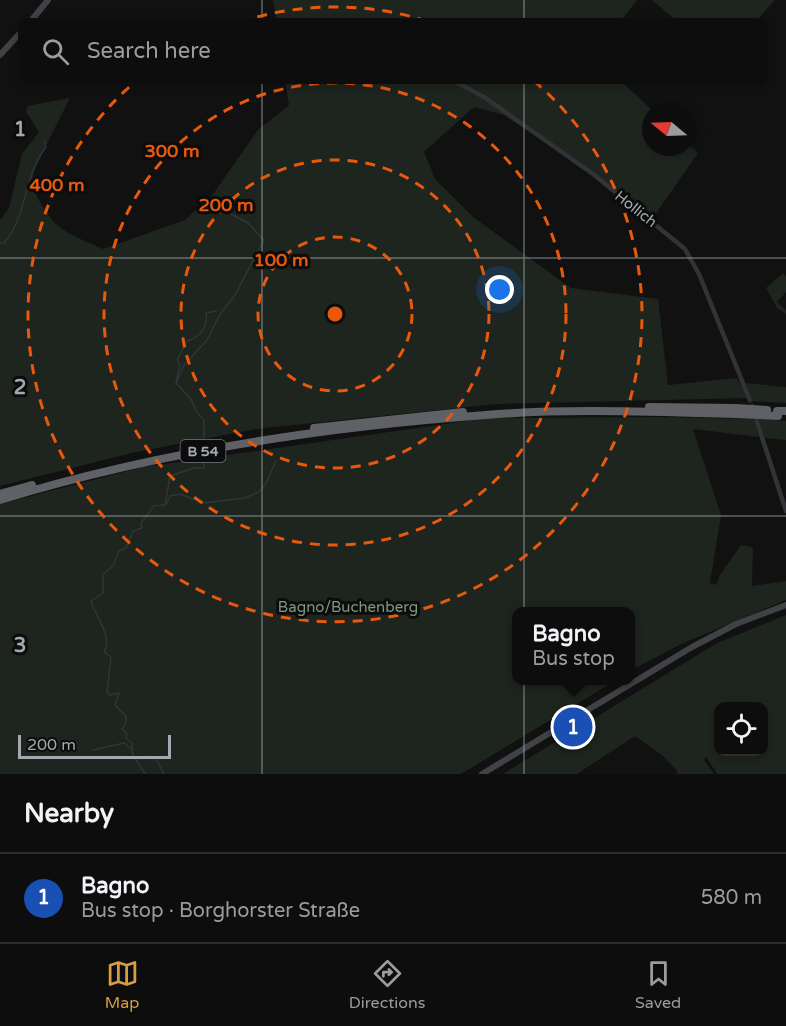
<!DOCTYPE html>
<html lang="en">
<head>
<meta charset="utf-8">
<style>
  body { margin:0; font-family:"Varela Round",sans-serif; background:#1b1b1c; color:#f1f3f6 }
  .controls { position:absolute; right:18px; bottom:18px; display:grid; overflow:hidden; border-radius:12px; box-shadow:0 3px 9px #0003 }
  .controls button { width:54px; height:54px; display:grid; place-items:center; padding:0; border:0; border-bottom:2px solid #2d2d2e; background:#0d0d0e; color:#f1f3f6; font:30px sans-serif }
  .compass { position:absolute; left:642px; top:102px; width:54px; height:54px; border-radius:50%; background:#0d0d0e; box-shadow:0 3px 9px #0003; rotate:289deg }
  .scale { position:absolute; left:18px; bottom:15px; width:153px; box-sizing:border-box; padding-left:6px; border:3px solid #a4a9b1; border-top:0; font-size:16px; line-height:21px; white-space:nowrap; color:#a4a9b1; -webkit-text-stroke:4px #0c0c0d; paint-order:stroke }
  .you { position:absolute; left:500px; top:290px; width:21px; height:21px; margin:-15px; border:4px solid #fff; border-radius:50%; background:#1a73e8; box-shadow:0 0 0 9px #1a73e833 }
  .badge { display:grid; place-items:center; width:39px; height:39px; border-radius:50%; background:#d99c42; color:#fff; font-size:20px; font-weight:700 }
  .pin { position:absolute; translate:-50% -50%; border:3px solid #fff; box-shadow:0 2px 6px #0006 }
  .popup { position:absolute; left:512px; top:607px; width:123px; height:78px; box-sizing:border-box; display:grid; place-content:center; border-radius:12px; background:#0d0d0e; filter:drop-shadow(0 2px 4px #0005); font-size:20px; white-space:nowrap; color:#9a9c9e }
  .popup b { font-size:22px; color:#f1f3f6 }
  .popup::after { content:''; position:absolute; left:50%; top:100%; margin-left:-12px; border:12px solid transparent; border-top-color:#0d0d0e }
  .list { margin:0; padding:0; list-style:none }
  h2 { display:flex; justify-content:space-between; align-items:center; height:78px; margin:0; padding:0 24px; font-size:26px }
  h2 small { font-size:20px; font-weight:400; color:#9a9c9e }
  .list li { display:grid; grid-template-columns:39px 1fr auto; gap:18px; align-items:center; box-sizing:border-box; height:90px; padding:0 24px; border-top:2px solid #2d2d2e }
  .list b { display:block; font-size:22px; white-space:nowrap }
  .list p { margin:0; font-size:20px; white-space:nowrap; color:#9a9c9e }
  .list em { font-size:20px; font-style:normal; color:#9a9c9e }
  .icon { flex:none; width:33px; height:33px; fill:none; stroke:currentColor; stroke-width:2; stroke-linecap:round; stroke-linejoin:round }
  .map { position:relative; flex:none; width:786px; height:774px; overflow:hidden }
  .search { position:absolute; background:#0d0d0e; box-shadow:0 3px 9px #0003; left:18px; right:18px; top:18px; height:66px; display:flex; align-items:center; gap:15px; box-sizing:border-box; padding:0 21px; border-radius:12px; color:#9a9c9e; font-size:22px }
  .sheet { height:168px; background:#0d0d0e }
  nav { display:flex; justify-content:space-around; align-items:center; box-sizing:border-box; height:84px; border-top:2px solid #2d2d2e; background:#0d0d0e; font-size:16px; color:#9a9c9e }
  nav a { display:grid; justify-items:center; gap:3px }
  nav .on { color:#d99c42 }
  .map>svg:first-child { display:block }
</style>
</head>
<body>
<div class="map">
<svg width="786" height="774" viewBox="0 0 786 774">
  <rect width="100%" height="100%" fill="#111112"/>
  <!-- green -->
  <path fill="#1e241e" fill-rule="evenodd" d="M273 0H637L620 22H277Z
    M652 0H775L755 22H678Z
    M285 80H620L653 111H651V147H687V143L698 153 650 222 593 174 504 115 474 107 424 152 435 179 473 217 571 288 658 299 668 385 737 378 748 398 496 404 256 429 136 452 0 486V220L9 208 22 154 39 132 26 112 27 106 70 98 32 173 37 180 32 186C51 228 62 231 103 249L185 220 213 194 258 130 289 105Z
    M783 273 786 276V292L777 302 786 310V314L777 308 766 288Z
    M746 383 786 387V403L751 401Z
    M658 417 754 419 759 437 693 429 721 515 710 583 716 585 720 575 741 545 753 547 752 586 786 581V600L679 645 630 671V612H516V680L615 681 461 774H0V504L143 467 487 418Z
    M758 419 786 421V440L765 438Z
    M786 615V774H717L706 757 704 760 714 774H675L678 772 663 756 635 736 577 774H503L717 643ZM718 706H764V752H718Z"/>
  <g fill="none" stroke-linecap="round" stroke-linejoin="round">
    <!-- stream -->
    <path stroke="#2e363b" stroke-width="1.5" d="M0 243H4C27 217 23 178 46 147L45 141
      M176 383 180 364 177 360 187 341C201 337 208 326 206 313L216 311
      M204 438V420L196 411 191 399 176 383 184 365 207 340 220 314 235 295 264 240 248 223 231 214
      M166 504 170 496 180 494 204 503 245 498 259 492 265 485 276 461
      M93 750 124 743 130 748
      M156 758 164 774
      M145 774 132 753V743L126 738 127 734 122 729 126 722V716L115 705 119 693 110 695 107 692 111 657 104 652C113 637 96 617 91 601L103 593V574L113 566 119 551 126 548 133 531 142 528 141 523 154 506 165 505 170 476 194 468H204V455"/>
    <!-- street-tunnel -->
    <path stroke="#2e2f32" stroke-width="4.5" stroke-dasharray="4.5 2" stroke-linecap="butt" d="M749 398 757 422"/>
    <!-- street -->
    <path stroke="#323336" stroke-width="4.5" d="M452 80 484 97 593 174 685 249 699 274 749 398
      M757 422 786 511"/>
    <!-- secondary -->
    <path stroke="#404246" stroke-width="6" d="M30 22 48 0
      M0 55 22 31
      M482 774 692 647 736 624 786 605"/>
    <!-- highway -->
    <path stroke="#5f6167" stroke-width="8" d="M649 407 735 408
      M777 411H786
      M314 428 463 412
      M0 494 32 485
      M0 500C157 452 322 427 486 415 568 408 652 412 735 414"/>
    <!-- highway-bridge -->
    <path stroke="#5f6167" stroke-width="8" d="M735 408 767 410
      M735 414 778 416"/>
  </g>
  <!-- grid -->
  <path fill="none" stroke="#a4a9b1" stroke-width="1.5" stroke-opacity="0.55" d="M262 0V22M524 0V22M262 80V774M524 80V774M0 258H786M0 516H786"/>
  <!-- distance rings -->
  <g fill="none" stroke="#e8590c" stroke-width="3" stroke-dasharray="10 8">
    <circle cx="335" cy="314" r="77"/>
    <circle cx="335" cy="314" r="154"/>
    <circle cx="335" cy="314" r="231"/>
    <path d="M240 22A307 307 0 0 1 430 22M534 81A307 307 0 1 1 136 81"/>
  </g>
  <g text-anchor="middle" stroke-width="6" stroke-linejoin="round" paint-order="stroke">
    <!-- shield labels -->
    <rect fill="#0c0c0d" stroke="#767a80" stroke-width="1.5" x="180.5" y="440" width="45" height="22" rx="4.5"/>
    <g font-size="14" font-weight="bold" fill="#a4a9b1">
      <text x="203" y="456">B 54</text>
    </g>
    <!-- street labels -->
    <g font-size="15" fill="#a4a9b1" stroke="#0c0c0d">
      <text transform="translate(636 209) rotate(38)" y="5">Hollich</text>
    </g>
    <!-- park labels -->
    <g font-size="15" fill="#7d9a7d" stroke="#0c0c0d">
      <text x="348" y="612">Bagno/Buchenberg</text>
    </g>
  </g>
  <g font-size="20" text-anchor="middle" font-weight="bold" fill="#a4a9b1" stroke="#0c0c0d" stroke-width="6" stroke-linejoin="round" paint-order="stroke">
    <text x="20" y="136">1</text>
    <text x="20" y="394">2</text>
    <text x="20" y="652">3</text>
  </g>
  <circle cx="335" cy="314" r="9" fill="#e8590c" stroke="#0c0c0d" stroke-width="3"/>
  <g font-size="18" text-anchor="middle" font-weight="bold" fill="#e8590c" stroke="#0c0c0d" stroke-width="6" stroke-linejoin="round" paint-order="stroke">
    <text x="172" y="157">300 m</text>
    <text x="57" y="191">400 m</text>
    <text x="226" y="211">200 m</text>
    <text x="281" y="266">100 m</text>
  </g>
</svg>
<div class="controls">
<button><svg class="icon" aria-label="locate" viewBox="0 0 24 24"><circle cx="12" cy="12" r="6"/><path d="M12 2v4M12 18v4M2 12h4M18 12h4"/></svg></button>
</div>
<svg class="compass" viewBox="-18 -18 36 36"><path d="M0-13l5 13h-10z" fill="#e53935"/><path d="M0 13l5-13h-10z" fill="#9a9c9e"/></svg>
<div class="scale">200 m</div>
<div class="you"></div>
<div class="pin badge" style="left:573px;top:727px;background:#1a4fb4">1</div>
<div class="popup"><b>Bagno</b>Bus stop</div>
<div class="search"><svg class="icon" aria-label="search" viewBox="0 0 24 24"><circle cx="10" cy="10" r="6"/><path d="M15 15l6 6"/></svg>Search here</div>
</div>
<section class="sheet">
<h2>Nearby<small></small></h2>
<ul class="list">
<li><span class="badge" style="background:#1a4fb4">1</span><div><b>Bagno</b><p>Bus stop · Borghorster Straße</p></div><em>580 m</em></li>
</ul>
</section>
<nav>
<a class="on"><svg class="icon" aria-label="map" viewBox="0 0 24 24"><path d="M3 6l6-2 6 2 6-2v14l-6 2-6-2-6 2zM9 4v14M15 6v14"/></svg>Map</a>
<a><svg class="icon" aria-label="directions" viewBox="0 0 24 24"><path d="M12 3l9 9-9 9-9-9zM9 14v-3h6M13 9l2 2-2 2"/></svg>Directions</a>
<a><svg class="icon" aria-label="saved" viewBox="0 0 24 24"><path d="M7 4h10v16l-5-4-5 4z"/></svg>Saved</a>
</nav>
</body>
</html>
